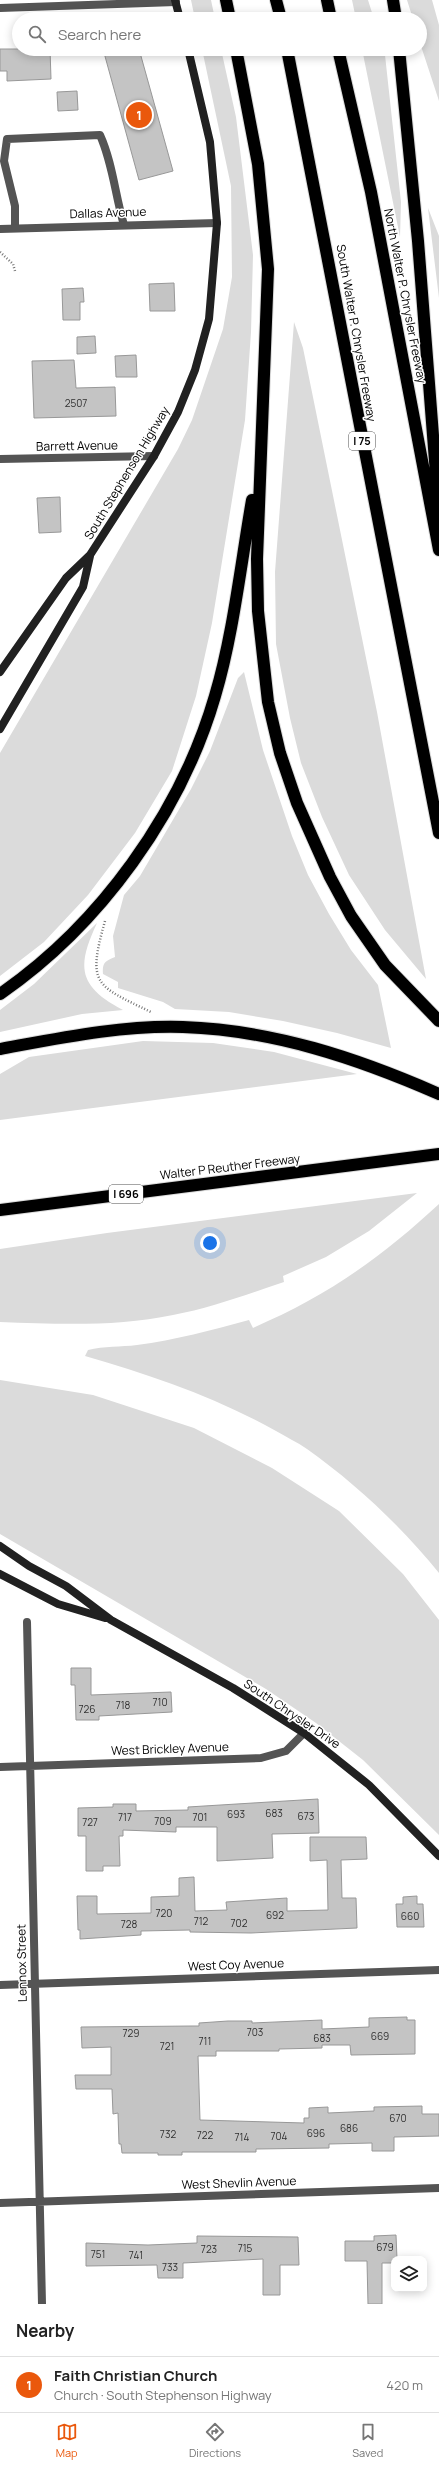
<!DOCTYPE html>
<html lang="en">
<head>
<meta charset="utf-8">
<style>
  body { margin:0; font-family:Manrope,sans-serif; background:#f6f6f6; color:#222 }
  .controls { position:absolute; right:12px; bottom:12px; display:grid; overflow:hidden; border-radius:8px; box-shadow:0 2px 10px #0003 }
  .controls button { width:36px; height:36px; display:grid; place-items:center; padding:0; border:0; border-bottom:1px solid #e0e0e0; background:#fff; color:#222; font:20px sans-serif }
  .you { position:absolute; left:210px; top:1243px; width:14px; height:14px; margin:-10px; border:3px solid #fff; border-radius:50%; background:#1a73e8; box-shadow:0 0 0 6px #1a73e833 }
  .badge { display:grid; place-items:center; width:26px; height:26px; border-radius:50%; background:#ea580c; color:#fff; font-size:13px; font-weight:700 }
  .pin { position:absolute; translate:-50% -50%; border:2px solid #fff; box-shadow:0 1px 4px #0006 }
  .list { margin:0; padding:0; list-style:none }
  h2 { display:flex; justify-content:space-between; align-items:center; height:52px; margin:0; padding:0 16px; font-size:17px }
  h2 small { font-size:13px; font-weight:400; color:#767676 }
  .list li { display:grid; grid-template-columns:26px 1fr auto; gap:12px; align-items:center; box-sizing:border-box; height:56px; padding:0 16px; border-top:1px solid #e0e0e0 }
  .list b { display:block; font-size:15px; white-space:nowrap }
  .list p { margin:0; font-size:13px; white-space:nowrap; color:#767676 }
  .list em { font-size:13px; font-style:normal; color:#767676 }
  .icon { flex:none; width:22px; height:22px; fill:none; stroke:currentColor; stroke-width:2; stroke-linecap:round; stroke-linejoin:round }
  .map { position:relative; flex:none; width:439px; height:2304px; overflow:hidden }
  .search { position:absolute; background:#fff; box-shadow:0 2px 10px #0003; left:12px; right:12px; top:12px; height:44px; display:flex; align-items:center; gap:10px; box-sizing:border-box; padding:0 14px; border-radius:22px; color:#767676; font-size:15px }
  .sheet { height:108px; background:#fff }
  nav { display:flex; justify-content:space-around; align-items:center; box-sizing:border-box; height:56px; border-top:1px solid #e0e0e0; background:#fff; font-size:11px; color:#767676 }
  nav a { display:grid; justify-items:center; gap:2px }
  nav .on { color:#ea580c }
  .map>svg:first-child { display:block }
</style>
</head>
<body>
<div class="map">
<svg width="439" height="2304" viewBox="0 0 439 2304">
  <rect width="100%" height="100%" fill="#fff"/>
  <!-- green -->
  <path fill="#dbdbdb" d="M191 0H211L215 19H195Z
    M352 0H368L374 19H356Z
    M407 0H432L439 25V101L420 43V19H413Z
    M202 49H221L236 117 253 255 251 332 245 420 212 623 196 696 172 771 135 833 88 895 44 942 0 976V753L178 449 192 420 223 329 232 277 231 186Z
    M362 49H383L385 55 401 202 400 237Z
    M428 208 439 236V298Z
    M294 322 303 348 377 712 426 979 385 930 349 875 322 817 301 763 290 718 276 644 275 572Z
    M244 672 263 750 292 836 308 875 329 914 351 950 378 985 391 1048 337 1033 283 1021 229 1012 175 1009 163 1002 118 988V982L103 974C102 963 105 961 115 957L113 936 124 895 140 876 191 789 210 751 238 678Z
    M97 923C77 966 77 986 123 1010L82 1014 0 1032V1010L34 984Z
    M143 1041 213 1043 274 1052 357 1074 0 1120V1074L29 1057Z
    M417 1193 369 1231 326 1257 283 1276 284 1282C248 1294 211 1308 173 1315 117 1327 57 1324 0 1322V1249L107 1233Z
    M439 1204V1573C402 1527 355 1483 307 1449 297 1442 286 1437 276 1431 215 1397 151 1375 85 1356L88 1350C104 1346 121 1347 137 1345 175 1340 212 1330 249 1320L253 1328C272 1319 291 1311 308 1301 356 1275 399 1241 439 1204Z
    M0 1380 93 1395 194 1428 272 1468 339 1511 403 1574 439 1620V1835L363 1760 316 1723 266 1689 0 1534Z"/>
  <!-- building -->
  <path fill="#c4c4c4" stroke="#989898" d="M0 49H50L51 79 7 81V71H0Z
    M103 49H139L173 171 139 180Z
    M77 91 78 110 58 111 57 92Z
    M174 283 175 311H150L149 284Z
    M83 288 84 302H80V320H63L62 289Z
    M95 336 96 353 77 354V337Z
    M136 355 137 377H116L115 356Z
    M74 360 76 388 115 387 116 416 34 418 32 361Z
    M60 497 61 532 39 533 37 498Z
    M71 1668H91V1695L171 1692 172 1712 99 1716V1720H76L75 1685H71Z
    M318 1799 319 1833 272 1834 273 1858 217 1861V1827H176V1832L123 1830V1836H119L120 1866H103V1871H86V1836H78V1808L113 1807V1804H136V1811L188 1810V1807Z
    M310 1837H366L367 1859 341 1860 342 1898H356L357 1928 251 1933 190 1932V1930L141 1931V1935L80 1939V1930H78L77 1896H97V1914L151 1913V1897L179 1896V1878L194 1877 195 1911 227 1910 226 1902 287 1898V1911L328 1910 327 1860 310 1861Z
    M417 1896V1904H423L424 1927H397L396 1904H403V1897Z
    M407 2017V2020H415V2054L351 2055 350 2045H322V2048L279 2049V2051H216V2056H198L200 2120 304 2123V2118H309V2108L328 2107V2113L374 2111V2107L422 2106V2114H439V2136L394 2137V2151H372V2143L329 2144V2148L256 2149V2152H182V2155H158V2153H122L121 2144H119L118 2113 113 2114 112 2089H76L75 2075H111V2047L82 2048 81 2027 192 2026H199V2023L228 2021H252V2023L322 2020V2029L369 2027V2018Z
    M396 2235 397 2259H394V2263H382V2304H368L367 2261H345V2241H374V2236Z
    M197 2236 298 2237 299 2265H280V2295H263V2259L183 2263V2278H158L157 2265 86 2266V2243L148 2245 197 2243Z"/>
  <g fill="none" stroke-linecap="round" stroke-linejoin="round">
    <!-- motorway casing -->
    <g stroke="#dbdbdb" stroke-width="14">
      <path id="motorway" d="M226 0 230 19
        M276 0 281 19
        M327 0 331 19
        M393 0 396 19
        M236 49 258 164 268 269 257 559 258 611 268 702 280 753 297 803 330 877 351 916 385 965 439 1021
        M287 49 439 833
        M338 49 371 192 439 550
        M399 49 418 241 439 513
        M0 994C100 925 181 813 215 696 233 636 241 563 252 500
        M0 1049C60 1038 122 1025 183 1027 273 1030 357 1058 439 1094
        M0 1210 439 1154"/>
    </g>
    <!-- path -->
    <path stroke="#767676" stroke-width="2.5" stroke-dasharray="1 2" stroke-linecap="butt" d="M0 252 13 264 15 271
      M105 921C87 985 95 985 151 1012"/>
    <!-- service -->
    <path stroke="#545454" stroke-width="8" d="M15 228V206L4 161 7 139 100 135C113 164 115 195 124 225"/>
    <!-- minor -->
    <path stroke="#545454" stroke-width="8" d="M0 8 176 2
      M0 229 217 223
      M0 459 154 456
      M27 1622 42 2304
      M0 1767 261 1758 286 1751 304 1733
      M0 1985 439 1970
      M0 2203 439 2188"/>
    <!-- secondary -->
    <path stroke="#212121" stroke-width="8" d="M175 0 180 19
      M0 672 66 578 90 555 154 456 178 412 195 370 209 319 217 223 210 142 188 49
      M0 729 83 587 90 556
      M0 1546 29 1566 66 1586 111 1620 233 1688 304 1733 369 1785 439 1856
      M0 1574 58 1604 105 1618"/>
    <!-- motorway -->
    <use href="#motorway" stroke="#000" stroke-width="12"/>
  </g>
  <g text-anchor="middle" stroke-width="3" stroke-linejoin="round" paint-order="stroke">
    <!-- number labels -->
    <g font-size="10" fill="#313131">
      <text x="76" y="407">2507</text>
      <text x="160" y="1706">710</text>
      <text x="123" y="1709">718</text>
      <text x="87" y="1713">726</text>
      <text x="274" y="1817">683</text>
      <text x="236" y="1818">693</text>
      <text x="306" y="1820">673</text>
      <text x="125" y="1821">717</text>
      <text x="200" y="1821">701</text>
      <text x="163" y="1825">709</text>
      <text x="90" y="1826">727</text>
      <text x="164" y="1917">720</text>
      <text x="275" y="1919">692</text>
      <text x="410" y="1920">660</text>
      <text x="201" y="1925">712</text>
      <text x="239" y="1927">702</text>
      <text x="129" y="1928">728</text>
      <text x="255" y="2036">703</text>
      <text x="131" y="2037">729</text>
      <text x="380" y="2040">669</text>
      <text x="322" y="2042">683</text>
      <text x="205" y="2045">711</text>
      <text x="167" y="2050">721</text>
      <text x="398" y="2122">670</text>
      <text x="349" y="2132">686</text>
      <text x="316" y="2137">696</text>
      <text x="168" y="2138">732</text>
      <text x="205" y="2139">722</text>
      <text x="279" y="2140">704</text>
      <text x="242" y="2141">714</text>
      <text x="385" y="2251">679</text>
      <text x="245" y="2252">715</text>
      <text x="209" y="2253">723</text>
      <text x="98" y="2258">751</text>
      <text x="136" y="2259">741</text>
      <text x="170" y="2271">733</text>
    </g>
    <!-- shield labels -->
    <g fill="#fff" stroke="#4c4c4c" stroke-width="1">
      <rect x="349" y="432" width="26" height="18" rx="3"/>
      <rect x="109" y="1185" width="34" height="18" rx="3"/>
    </g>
    <g font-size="11" font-weight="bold" fill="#000">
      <text x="362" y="445">I 75</text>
      <text x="126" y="1198">I 696</text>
    </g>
    <!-- street labels -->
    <g font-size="12" fill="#000" stroke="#fff">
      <text transform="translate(108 213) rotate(-2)" y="4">Dallas Avenue</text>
      <text transform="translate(405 296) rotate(79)" y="4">North Walter P. Chrysler Freeway</text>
      <text transform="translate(356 333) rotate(80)" y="4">South Walter P. Chrysler Freeway</text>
      <text transform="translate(77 446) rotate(-1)" y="4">Barrett Avenue</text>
      <text transform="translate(127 473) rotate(-59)" y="4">South Stephenson Highway</text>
      <text transform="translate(230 1167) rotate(-7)" y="4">Walter P Reuther Freeway</text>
      <text transform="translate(292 1714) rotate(34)" y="4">South Chrysler Drive</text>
      <text transform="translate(170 1749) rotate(-2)" y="4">West Brickley Avenue</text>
      <text transform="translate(22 1963) rotate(-91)" y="4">Lennox Street</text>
      <text transform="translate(236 1965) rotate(-2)" y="4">West Coy Avenue</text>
      <text transform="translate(239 2183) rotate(-2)" y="4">West Shevlin Avenue</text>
    </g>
  </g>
</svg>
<div class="controls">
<button><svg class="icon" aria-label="layers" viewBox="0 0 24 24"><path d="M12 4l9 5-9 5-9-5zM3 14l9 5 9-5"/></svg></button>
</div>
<div class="you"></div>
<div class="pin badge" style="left:139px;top:115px">1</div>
<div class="search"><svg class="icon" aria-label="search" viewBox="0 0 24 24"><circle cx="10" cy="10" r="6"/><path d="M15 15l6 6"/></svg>Search here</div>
</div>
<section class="sheet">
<h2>Nearby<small></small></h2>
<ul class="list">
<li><span class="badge">1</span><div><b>Faith Christian Church</b><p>Church · South Stephenson Highway</p></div><em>420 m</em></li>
</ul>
</section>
<nav>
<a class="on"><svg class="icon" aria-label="map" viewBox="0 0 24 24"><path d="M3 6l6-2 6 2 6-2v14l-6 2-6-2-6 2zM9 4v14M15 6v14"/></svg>Map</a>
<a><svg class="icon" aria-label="directions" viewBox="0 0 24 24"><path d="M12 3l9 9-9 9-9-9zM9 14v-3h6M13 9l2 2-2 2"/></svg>Directions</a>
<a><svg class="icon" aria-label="saved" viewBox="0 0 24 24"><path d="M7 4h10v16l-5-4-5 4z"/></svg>Saved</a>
</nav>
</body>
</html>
